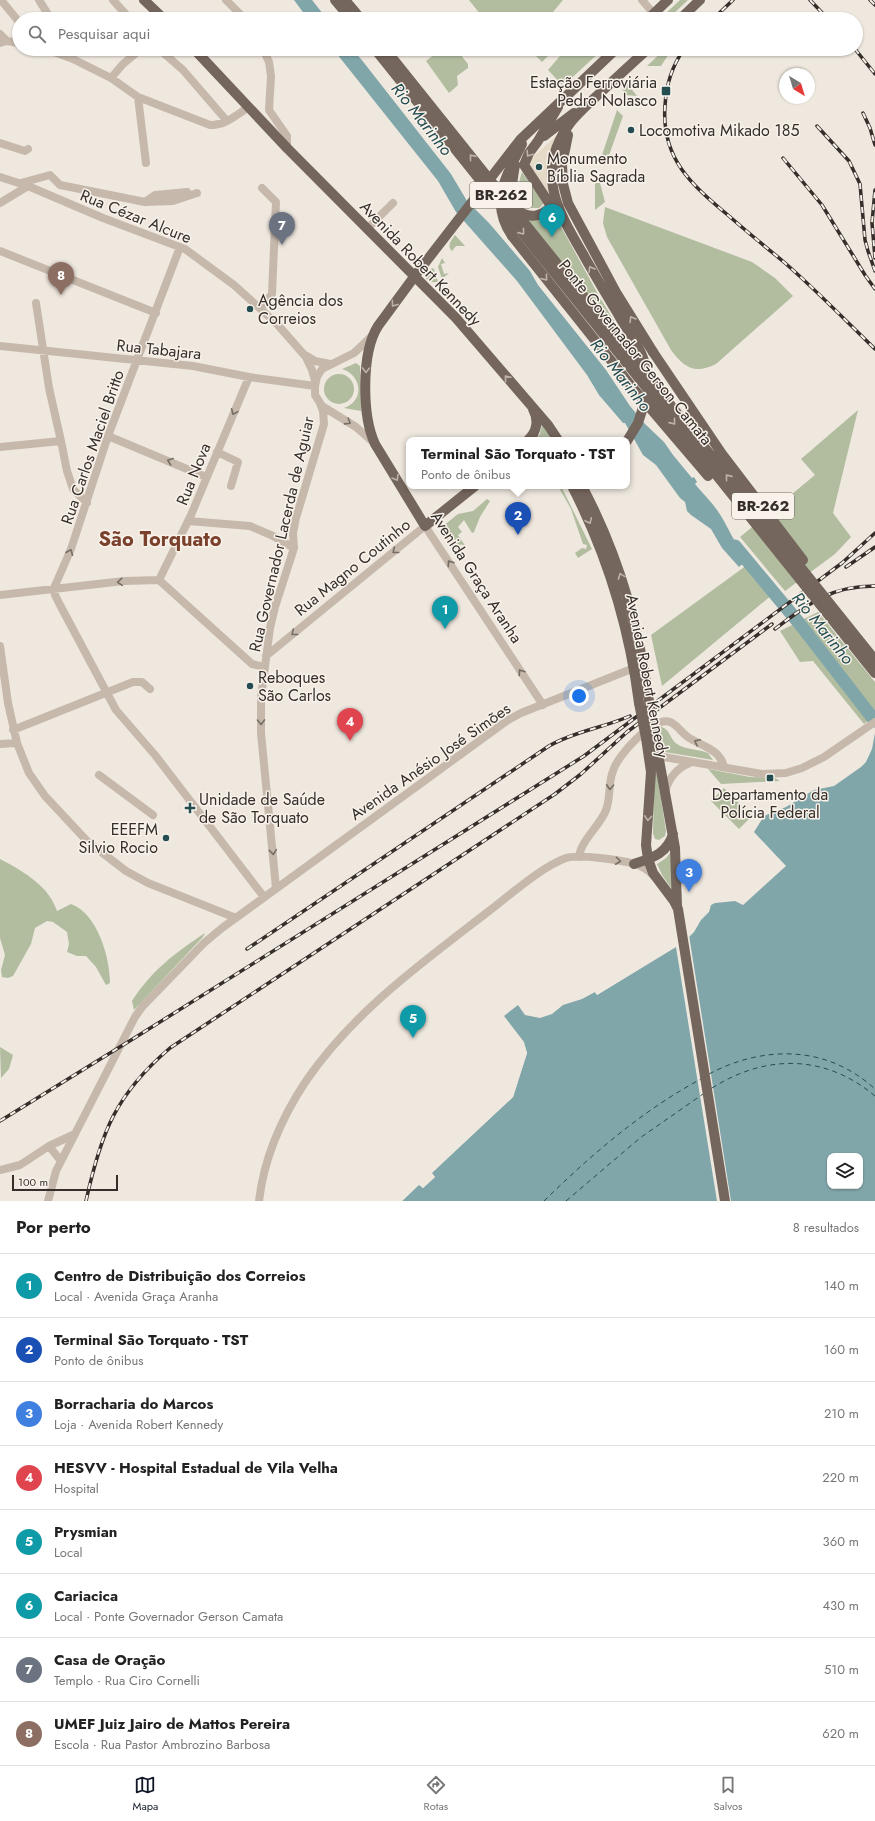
<!DOCTYPE html>
<html lang="pt">
<head>
<meta charset="utf-8">
<style>
  body { margin:0; font-family:Jost,sans-serif; background:#f6f6f6; color:#222 }
  .controls { position:absolute; right:12px; bottom:12px; display:grid; overflow:hidden; border-radius:8px; box-shadow:0 1px 3px #0004 }
  .controls button { width:36px; height:36px; display:grid; place-items:center; padding:0; border:0; border-bottom:1px solid #e0e0e0; background:#fff; color:#222; font:20px sans-serif }
  .compass { position:absolute; left:779px; top:68px; width:36px; height:36px; border-radius:50%; background:#fff; box-shadow:0 1px 3px #0004; rotate:142deg }
  .scale { position:absolute; left:12px; bottom:10px; width:106px; box-sizing:border-box; padding-left:4px; border:2px solid #352e2a; border-top:0; font-size:11px; line-height:14px; white-space:nowrap; color:#352e2a; -webkit-text-stroke:3px #f8f2ea; paint-order:stroke }
  .you { position:absolute; left:579px; top:696px; width:14px; height:14px; margin:-10px; border:3px solid #fff; border-radius:50%; background:#1a73e8; box-shadow:0 0 0 6px #1a73e833 }
  .badge { display:grid; place-items:center; width:26px; height:26px; border-radius:50%; background:#111827; color:#fff; font-size:13px; font-weight:700 }
  .pin { position:absolute; translate:-50% -33px; filter:drop-shadow(0 1px 2px #0008) }
  .pin::after { content:''; position:absolute; top:21px; width:14px; height:12px; background:inherit; clip-path:polygon(0 0,100% 0,50% 100%) }
  .popup { position:absolute; left:406px; top:437px; width:224px; height:52px; box-sizing:border-box; display:grid; place-content:center; border-radius:8px; background:#fff; filter:drop-shadow(0 1px 3px #0005); font-size:13px; white-space:nowrap; color:#767676 }
  .popup b { font-size:15px; color:#222 }
  .popup::after { content:''; position:absolute; left:50%; top:100%; margin-left:-8px; border:8px solid transparent; border-top-color:#fff }
  .list { margin:0; padding:0; list-style:none }
  h2 { display:flex; justify-content:space-between; align-items:center; height:52px; margin:0; padding:0 16px; font-size:17px }
  h2 small { font-size:13px; font-weight:400; color:#767676 }
  .list li { display:grid; grid-template-columns:26px 1fr auto; gap:12px; align-items:center; box-sizing:border-box; height:64px; padding:0 16px; border-top:1px solid #e0e0e0 }
  .list b { display:block; font-size:15px; white-space:nowrap }
  .list p { margin:0; font-size:13px; white-space:nowrap; color:#767676 }
  .list em { font-size:13px; font-style:normal; color:#767676 }
  .icon { flex:none; width:22px; height:22px; fill:none; stroke:currentColor; stroke-width:2; stroke-linecap:round; stroke-linejoin:round }
  .map { position:relative; flex:none; width:875px; height:1201px; overflow:hidden }
  .search { position:absolute; background:#fff; box-shadow:0 1px 3px #0004; left:12px; right:12px; top:12px; height:44px; display:flex; align-items:center; gap:10px; box-sizing:border-box; padding:0 14px; border-radius:22px; color:#767676; font-size:15px }
  .sheet { height:564px; background:#fff }
  nav { display:flex; justify-content:space-around; align-items:center; box-sizing:border-box; height:56px; border-top:1px solid #e0e0e0; background:#fff; font-size:11px; color:#767676 }
  nav a { display:grid; justify-items:center; gap:2px }
  nav .on { color:#111827 }
  .map>svg:first-child { display:block }
</style>
</head>
<body>
<div class="map">
<svg width="875" height="1201" viewBox="0 0 875 1201">
  <rect width="100%" height="100%" fill="#efe8df"/>
  <!-- green -->
  <path fill="#b2bda0" d="M469 0H563L553 12 540 19H484Z
    M680 0H688L669 18 665 17V14Z
    M441 49H456L468 64V68L457 76 458 85 449 93 426 61Z
    M529 49H555L542 62Z
    M566 49H603L563 86 548 70Z
    M665 49H672L661 66H647Z
    M639 75V78L629 86 637 96 626 95 622 89Z
    M617 110 623 116 607 161 601 158Z
    M522 172 544 203 539 208H528C514 202 518 184 522 172Z
    M595 183H600L605 202 595 210Z
    M605 207 752 262 775 278 793 296 716 364C694 375 684 367 671 350L607 237 603 223Z
    M553 212 599 296 635 355 527 220H541Z
    M455 235 465 246H456L452 251C446 245 452 240 455 235Z
    M442 258 445 263 441 264 444 274 449 273 442 279 438 267Z
    M432 268 434 269 438 282H430L426 279 427 274Z
    M356 363 360 366 361 411 344 408C365 401 362 375 342 369Z
    M324 389a15 15 0 1 1 30 0a15 15 0 1 1-30 0Z
    M858 410 833 513 851 537 835 554 785 591 740 537 815 475 801 459Z
    M542 424 552 440H533L540 434Z
    M558 486H561L592 549 578 558 575 553 582 548 586 549 587 545 583 544 571 509Z
    M487 499 490 501 480 517 474 532 472 533 464 520 458 527 462 532 458 535 466 547 465 548 462 544 454 550 441 531 442 527 458 514 473 511Z
    M747 565 772 595 662 686 651 635Z
    M818 612 875 682V715L864 724 813 661 800 662 780 631Z
    M659 726C672 730 668 737 677 744 686 750 699 749 708 753L713 760 665 752Z
    M651 735 666 831 665 836 659 840 655 839 653 833 654 784Z
    M708 769 750 777 775 778 780 781 721 784Z
    M724 788 752 816 739 829 711 801Z
    M673 849 674 892 662 875 657 864 666 858Z
    M0 859C17 868 39 880 50 897 53 901 55 906 57 911L71 904C98 914 110 958 110 983L106 985 96 967 86 956H77L67 952 69 944 67 932 53 922 47 921 35 928 31 944 13 976 8 978 2 977 1 970 5 955 0 938Z
    M205 933 203 937 134 1010 132 1001C151 971 176 952 205 933Z
    M0 1047 13 1055 9 1069 1 1078Z"/>
  <!-- plaza -->
  <path fill="#e5d9c8" d="M557 135 550 200 528 162Z"/>
  <!-- water -->
  <path fill="#81a6a9" fill-rule="evenodd" d="M294 0H312L327 19H308Z
    M333 49H352L361 59 451 174 467 201 489 223 530 271 538 285 606 370 630 406 645 424 664 442 673 455 692 478 694 477 697 482 695 484C702 493 711 501 717 510 729 527 733 543 748 559L739 567 722 548 711 529 691 515 687 511 685 502 680 498 656 465 643 455 625 423H623L599 395 587 375 517 281 456 212 438 181Z
    M875 733V1201H402L419 1184 423 1188 435 1177 431 1173 513 1097 527 1053 524 1042 504 1016 518 1005 525 1015 540 1018 552 1014 563 1005 582 999 595 992 597 995 685 941 694 932 701 920 709 912 711 905 715 903 735 901 743 905 786 866 754 832 764 816 786 807 814 790 834 786 861 767 866 762 872 749ZM830 1156H860V1186H830Z"/>
  <!-- pier -->
  <path fill="#efe8df" d="M689 935 731 1201H717L676 947 597 995 595 992 596 991 598 993 647 963Z
    M525 1047 527 1053 513 1097 432 1173 435 1177 423 1188 419 1185 402 1201H400L418 1183 423 1185 432 1177 430 1172 511 1095 525 1053 524 1049Z"/>
  <g fill="none" stroke-linecap="round" stroke-linejoin="round">
    <!-- river -->
    <path stroke="#81a6a9" stroke-width="13" d="M735 546 799 623 875 721"/>
    <!-- ferry -->
    <path stroke="#244d52" stroke-width="1" stroke-dasharray="5 4" stroke-linecap="butt" d="M709 1074C764 1045 827 1045 875 1089
      M712 1088C766 1054 825 1054 875 1096
      M544 1201C591 1155 643 1110 701 1079
      M566 1201 640 1138 703 1094"/>
    <!-- minor -->
    <path stroke="#c6b9ac" stroke-width="8" d="M1 0 19 22
      M39 0 51 19
      M113 0 130 19
      M226 0 245 19
      M642 0 654 14
      M0 34 7 41
      M0 43 7 41 19 43
      M46 49 73 59 111 78 138 97 210 125C225 126 236 115 249 107
      M159 49 183 70 227 121
      M263 49 269 62 271 76 269 110 287 136V148
      M111 78 123 64 141 49
      M138 97 146 163
      M0 143 25 151 28 149
      M0 177 28 186 103 218 185 249 234 285 277 324 306 357 312 370 315 381
      M21 183 50 175 60 185 145 202 173 201 197 193
      M145 202 155 195 187 192
      M0 203 28 186
      M367 229 393 203
      M180 247 108 436 71 549 54 588 55 595 60 605 116 710 155 755 264 897
      M0 251 156 313
      M36 303 49 388 61 441 67 471 73 489 87 503
      M261 308 272 294 276 202 262 188
      M372 336 354 353 322 369 317 377 315 386V395L322 406 356 427 373 442
      M0 346 193 366 249 377 315 386
      M305 355 315 361 330 364
      M108 436 206 477
      M0 447 61 441
      M217 452 238 462 231 486
      M188 521 250 526 273 536 294 548
      M159 580 191 515 249 377
      M159 580 252 664 264 667
      M0 595 124 581 159 580
      M0 646 8 703 17 743 29 773 45 796 87 841 126 871 148 883 236 918
      M266 656 425 526 543 705
      M13 730 133 682H142L150 689
      M0 744 17 743
      M658 756 762 774 786 773 802 768 824 757 875 722
      M99 775 153 815
      M665 792C669 777 678 767 692 762
      M579 857C581 840 600 826 606 810 611 797 608 783 613 771 617 756 653 716 670 722 678 725 683 735 691 739 705 747 720 750 724 767
      M276 888 261 733V697L270 628 275 607 294 548 293 533 296 518 324 424 323 411 320 403
      M49 1146 61 1161
      M0 1170 20 1165 49 1146 75 1134
      M48 1201 56 1171 135 1017 142 1007 204 943 222 928 508 720 521 713 634 668
      M259 1201C264 1158 282 1117 306 1081 354 1011 423 962 489 911 510 895 541 867 566 858 579 854 621 860 635 864 642 866 649 871 655 877"/>
    <!-- major -->
    <path stroke="#75665d" stroke-width="10" d="M144 0 164 19
      M335 0 351 19
      M345 0 361 19
      M648 19 668 0
      M680 19 700 0
      M194 49 287 148 456 318 548 425 558 440
      M568 135 562 165 563 184 568 203 617 294 653 352
      M544 136 574 113
      M515 165C513 177 510 191 514 203 521 223 550 218 554 199
      M553 202 549 203 524 165 529 153 538 141 558 107
      M512 236C489 202 506 177 522 144
      M647 379C647 353 630 336 618 314 606 294 594 274 583 254 557 210 534 170 571 122 579 112 589 103 599 94 615 79 631 64 648 49
      M528 440C537 432 539 420 533 409
      M627 441 638 423 647 395
      M475 486 425 526 375 444C362 416 361 353 378 326L414 277 520 140 616 49
      M572 486C608 556 629 625 639 703
      M582 486C617 552 638 622 648 695
      M654 732 675 848 677 906
      M646 738 651 772 646 845 648 859 653 873 674 901 678 909 725 1201
      M634 864C652 858 667 854 673 834"/>
    <!-- rail casing -->
    <g stroke="#352e2a" stroke-width="3.5">
      <path id="rail" d="M810 0 828 19
        M870 0 875 5
        M713 19 733 0
        M684 49C672 66 666 85 665 106 661 159 692 185 729 216 747 232 766 247 785 263 816 290 845 320 875 349
        M855 49 875 74
        M863 113 870 128 875 145
        M817 126 849 161 860 184 865 240 868 251 875 271
        M783 158 822 205 865 275 875 289
        M875 258 872 223 875 190
        M846 567 875 547
        M775 629C809 603 831 586 875 586
        M247 949 549 746C575 731 603 728 630 716
        M0 1121 136 1037 584 756 842 563 875 533
        M86 1201C101 1133 115 1095 170 1048L555 794 581 774 627 732 772 624"/>
    </g>
    <!-- rail -->
    <use href="#rail" stroke="#f8f2ea" stroke-width="2" stroke-dasharray="6" stroke-linecap="butt"/>
    <!-- major-bridge -->
    <path stroke="#75665d" stroke-width="10" d="M375 49 875 673
      M385 49 875 660
      M512 236 633 388 708 476
      M653 352 722 454 803 560
      M648 695 654 732
      M639 703 646 738"/>
  </g>
  <!-- one-way arrows -->
  <defs><path id="oneway-chevron" d="M-2-3.5L2.5 0L-2 3.5" fill="none" stroke-width="1.6" stroke-linecap="round" stroke-linejoin="round"/></defs>
  <g stroke="#bdb3ab">
    <use href="#oneway-chevron" transform="translate(529 154) rotate(122)"/>
    <use href="#oneway-chevron" transform="translate(472 157) rotate(-129)"/>
    <use href="#oneway-chevron" transform="translate(522 232) rotate(51)"/>
    <use href="#oneway-chevron" transform="translate(591 269) rotate(-120)"/>
    <use href="#oneway-chevron" transform="translate(545 278) rotate(51)"/>
    <use href="#oneway-chevron" transform="translate(394 304) rotate(126)"/>
    <use href="#oneway-chevron" transform="translate(632 319) rotate(-121)"/>
    <use href="#oneway-chevron" transform="translate(366 370) rotate(91)"/>
    <use href="#oneway-chevron" transform="translate(507 378) rotate(-130)"/>
    <use href="#oneway-chevron" transform="translate(673 422) rotate(51)"/>
    <use href="#oneway-chevron" transform="translate(728 477) rotate(-129)"/>
    <use href="#oneway-chevron" transform="translate(396 478) rotate(59)"/>
    <use href="#oneway-chevron" transform="translate(589 521) rotate(65)"/>
    <use href="#oneway-chevron" transform="translate(621 576) rotate(-110)"/>
    <use href="#oneway-chevron" transform="translate(648 818) rotate(94)"/>
  </g>
  <g stroke="#766d64">
    <use href="#oneway-chevron" transform="translate(234 412) rotate(114)"/>
    <use href="#oneway-chevron" transform="translate(348 422) rotate(32)"/>
    <use href="#oneway-chevron" transform="translate(170 461) rotate(-160)"/>
    <use href="#oneway-chevron" transform="translate(395 551) rotate(141)"/>
    <use href="#oneway-chevron" transform="translate(70 552) rotate(-68)"/>
    <use href="#oneway-chevron" transform="translate(450 563) rotate(-124)"/>
    <use href="#oneway-chevron" transform="translate(120 582) rotate(175)"/>
    <use href="#oneway-chevron" transform="translate(294 633) rotate(141)"/>
    <use href="#oneway-chevron" transform="translate(521 672) rotate(-123)"/>
    <use href="#oneway-chevron" transform="translate(261 722) rotate(89)"/>
    <use href="#oneway-chevron" transform="translate(697 742) rotate(-153)"/>
    <use href="#oneway-chevron" transform="translate(610 787) rotate(93)"/>
    <use href="#oneway-chevron" transform="translate(273 852) rotate(84)"/>
    <use href="#oneway-chevron" transform="translate(618 861) rotate(7)"/>
  </g>
  <!-- markers -->
  <g fill="#244d52" stroke="#f8f2ea" stroke-width="1.5">
    <rect x="661" y="86" width="10" height="10" rx="2"/>
    <circle cx="631" cy="130" r="4"/>
    <circle cx="539" cy="167" r="4"/>
    <circle cx="250" cy="309" r="4"/>
    <circle cx="250" cy="686" r="4"/>
    <rect x="766" y="774" width="8" height="8" rx="2"/>
    <path d="M188 802h4v4h4v4h-4v4h-4v-4h-4v-4h4z"/>
    <circle cx="166" cy="838" r="4"/>
  </g>
  <g text-anchor="middle" stroke-width="3" stroke-linejoin="round" paint-order="stroke">
    <!-- shield labels -->
    <g fill="#f8f2ea" stroke="#706964" stroke-width="1">
      <rect x="470" y="182" width="62" height="26" rx="3"/>
      <rect x="732" y="493" width="62" height="26" rx="3"/>
    </g>
    <g font-size="15" font-weight="bold" fill="#352e2a">
      <text x="501" y="200">BR-262</text>
      <text x="763" y="511">BR-262</text>
    </g>
    <!-- poi labels -->
    <g font-size="16" fill="#352e2a" stroke="#f8f2ea" text-anchor="start">
      <text x="657" y="88" text-anchor="end">Estação Ferroviária<tspan x="657" dy="18">Pedro Nolasco</tspan></text>
      <text x="639" y="136">Locomotiva Mikado 185</text>
      <text x="547" y="164">Monumento<tspan x="547" dy="18">Bíblia Sagrada</tspan></text>
      <text x="258" y="306">Agência dos<tspan x="258" dy="18">Correios</tspan></text>
      <text x="258" y="683">Reboques<tspan x="258" dy="18">São Carlos</tspan></text>
      <text x="770" y="800" text-anchor="middle">Departamento da<tspan x="770" dy="18">Polícia Federal</tspan></text>
      <text x="199" y="805">Unidade de Saúde<tspan x="199" dy="18">de São Torquato</tspan></text>
      <text x="158" y="835" text-anchor="end">EEEFM<tspan x="158" dy="18">Silvio Rocio</tspan></text>
    </g>
    <!-- street labels -->
    <g font-size="16" fill="#352e2a" stroke="#f8f2ea">
      <text transform="translate(136 216) rotate(22)" y="6">Rua Cézar Alcure</text>
      <text transform="translate(421 263) rotate(46)" y="6">Avenida Robert Kennedy</text>
      <text transform="translate(159 349) rotate(6)" y="6">Rua Tabajara</text>
      <text transform="translate(636 352) rotate(51)" y="6">Ponte Governador Gerson Camata</text>
      <text transform="translate(92 447) rotate(-71)" y="6">Rua Carlos Maciel Britto</text>
      <text transform="translate(193 474) rotate(-68)" y="6">Rua Nova</text>
      <text transform="translate(281 534) rotate(-77)" y="6">Rua Governador Lacerda de Aguiar</text>
      <text transform="translate(352 567) rotate(-39)" y="6">Rua Magno Coutinho</text>
      <text transform="translate(477 577) rotate(57)" y="6">Avenida Graça Aranha</text>
      <text transform="translate(648 676) rotate(79)" y="6">Avenida Robert Kennedy</text>
      <text transform="translate(430 761) rotate(-35)" y="6">Avenida Anésio José Simões</text>
    </g>
    <!-- water labels -->
    <g font-size="17" font-style="italic" fill="#244d52" stroke="#f8f2ea">
      <text transform="translate(422 119) rotate(52)" y="6">Rio Marinho</text>
      <text transform="translate(621 375) rotate(52)" y="6">Rio Marinho</text>
      <text transform="translate(823 628) rotate(51)" y="6">Rio Marinho</text>
    </g>
    <!-- district labels -->
    <g font-size="20" font-weight="bold" fill="#7a412d" stroke="#f8f2ea">
      <text x="160" y="546">São Torquato</text>
    </g>
  </g>
</svg>
<div class="controls">
<button><svg class="icon" aria-label="layers" viewBox="0 0 24 24"><path d="M12 4l9 5-9 5-9-5zM3 14l9 5 9-5"/></svg></button>
</div>
<svg class="compass" viewBox="-18 -18 36 36"><path d="M0-13l5 13h-10z" fill="#e53935"/><path d="M0 13l5-13h-10z" fill="#767676"/></svg>
<div class="scale">100 m</div>
<div class="you"></div>
<div class="pin badge" style="left:445px;top:629px;background:#0f9aa8">1</div>
<div class="pin badge" style="left:518px;top:535px;background:#1a4fb4">2</div>
<div class="popup"><b>Terminal São Torquato - TST</b>Ponto de ônibus</div>
<div class="pin badge" style="left:689px;top:892px;background:#3f7fe0">3</div>
<div class="pin badge" style="left:350px;top:741px;background:#e0444e">4</div>
<div class="pin badge" style="left:413px;top:1038px;background:#0f9aa8">5</div>
<div class="pin badge" style="left:552px;top:237px;background:#0f9aa8">6</div>
<div class="pin badge" style="left:282px;top:245px;background:#6b7280">7</div>
<div class="pin badge" style="left:61px;top:295px;background:#8d6e63">8</div>
<div class="search"><svg class="icon" aria-label="search" viewBox="0 0 24 24"><circle cx="10" cy="10" r="6"/><path d="M15 15l6 6"/></svg>Pesquisar aqui</div>
</div>
<section class="sheet">
<h2>Por perto<small>8 resultados</small></h2>
<ul class="list">
<li><span class="badge" style="background:#0f9aa8">1</span><div><b>Centro de Distribuição dos Correios</b><p>Local · Avenida Graça Aranha</p></div><em>140 m</em></li>
<li><span class="badge" style="background:#1a4fb4">2</span><div><b>Terminal São Torquato - TST</b><p>Ponto de ônibus</p></div><em>160 m</em></li>
<li><span class="badge" style="background:#3f7fe0">3</span><div><b>Borracharia do Marcos</b><p>Loja · Avenida Robert Kennedy</p></div><em>210 m</em></li>
<li><span class="badge" style="background:#e0444e">4</span><div><b>HESVV - Hospital Estadual de Vila Velha</b><p>Hospital</p></div><em>220 m</em></li>
<li><span class="badge" style="background:#0f9aa8">5</span><div><b>Prysmian</b><p>Local</p></div><em>360 m</em></li>
<li><span class="badge" style="background:#0f9aa8">6</span><div><b>Cariacica</b><p>Local · Ponte Governador Gerson Camata</p></div><em>430 m</em></li>
<li><span class="badge" style="background:#6b7280">7</span><div><b>Casa de Oração</b><p>Templo · Rua Ciro Cornelli</p></div><em>510 m</em></li>
<li><span class="badge" style="background:#8d6e63">8</span><div><b>UMEF Juiz Jairo de Mattos Pereira</b><p>Escola · Rua Pastor Ambrozino Barbosa</p></div><em>620 m</em></li>
</ul>
</section>
<nav>
<a class="on"><svg class="icon" aria-label="map" viewBox="0 0 24 24"><path d="M3 6l6-2 6 2 6-2v14l-6 2-6-2-6 2zM9 4v14M15 6v14"/></svg>Mapa</a>
<a><svg class="icon" aria-label="directions" viewBox="0 0 24 24"><path d="M12 3l9 9-9 9-9-9zM9 14v-3h6M13 9l2 2-2 2"/></svg>Rotas</a>
<a><svg class="icon" aria-label="saved" viewBox="0 0 24 24"><path d="M7 4h10v16l-5-4-5 4z"/></svg>Salvos</a>
</nav>
</body>
</html>
